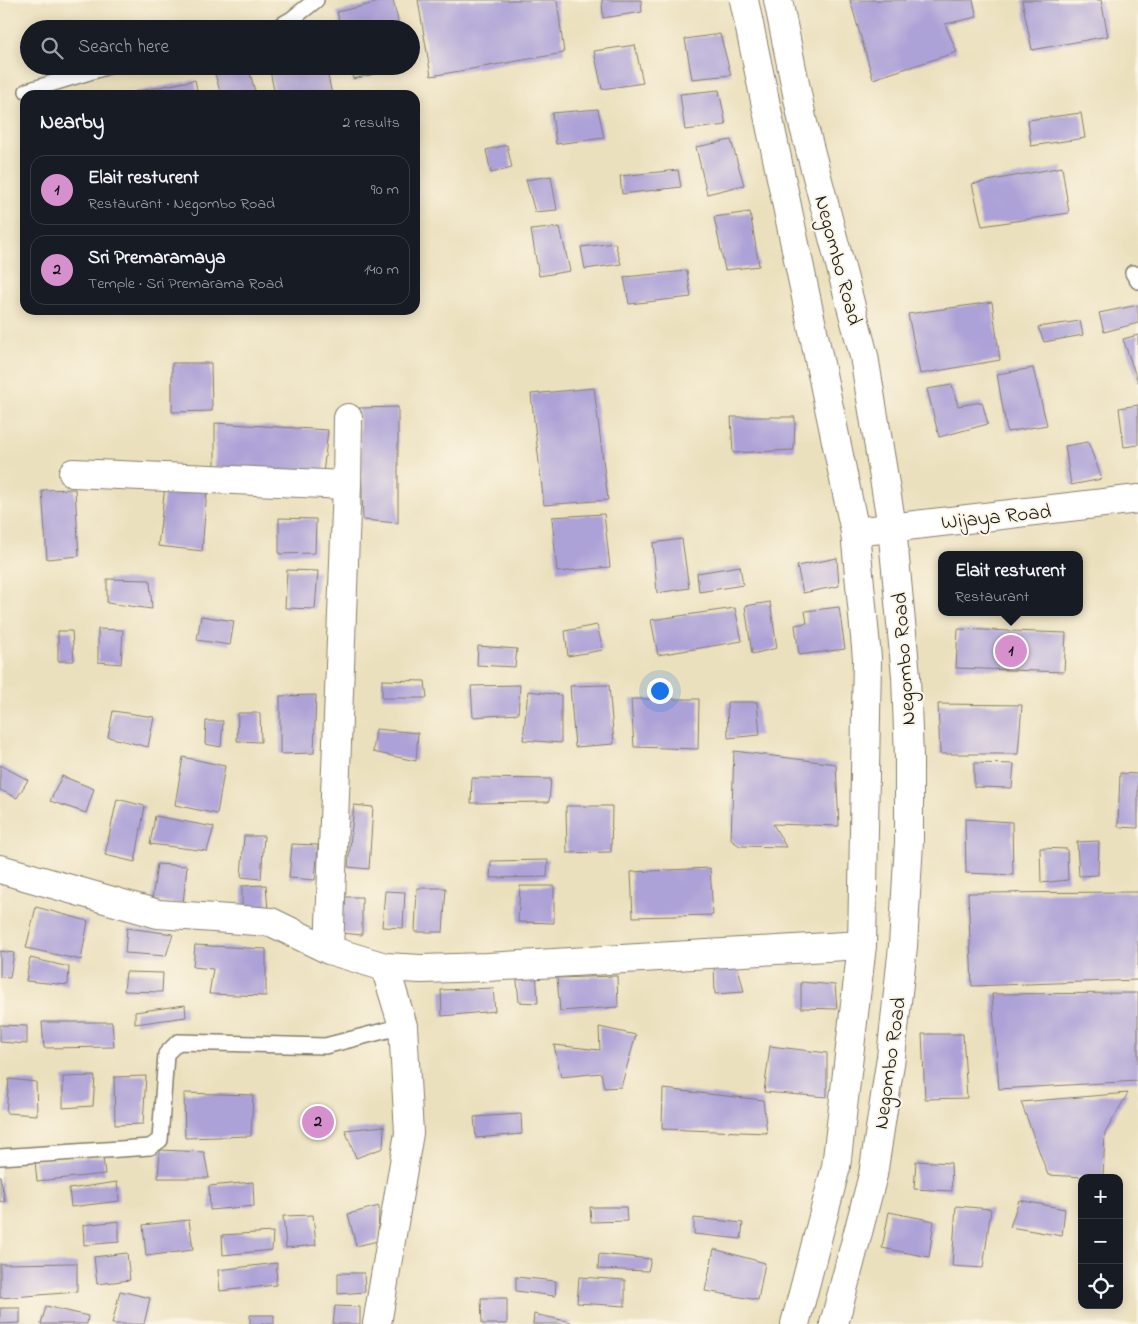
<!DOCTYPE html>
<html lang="en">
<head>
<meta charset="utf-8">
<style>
  body { margin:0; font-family:"Indie Flower",sans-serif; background:#242831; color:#f1f3f6 }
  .controls { position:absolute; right:15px; bottom:15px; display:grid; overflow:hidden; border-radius:10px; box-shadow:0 2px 12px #0003 }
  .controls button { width:45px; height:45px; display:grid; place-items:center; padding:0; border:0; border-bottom:1px solid #363941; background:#171b24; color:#f1f3f6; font:25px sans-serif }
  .you { position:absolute; left:659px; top:690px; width:18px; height:18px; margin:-12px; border:4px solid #fff; border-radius:50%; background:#1a73e8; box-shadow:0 0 0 8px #1a73e833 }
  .badge { display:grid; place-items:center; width:32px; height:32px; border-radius:50%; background:#d690ce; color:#111; font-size:16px; font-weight:700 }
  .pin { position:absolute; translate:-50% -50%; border:2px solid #fff; box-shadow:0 1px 5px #0006 }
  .popup { position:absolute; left:938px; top:551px; width:145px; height:65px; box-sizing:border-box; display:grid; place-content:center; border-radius:10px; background:#171b24; filter:drop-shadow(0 1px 4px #0005); font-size:16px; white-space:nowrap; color:#9ea1a6 }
  .popup b { font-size:19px; color:#f1f3f6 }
  .popup::after { content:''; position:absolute; left:50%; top:100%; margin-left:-10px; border:10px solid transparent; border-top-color:#171b24 }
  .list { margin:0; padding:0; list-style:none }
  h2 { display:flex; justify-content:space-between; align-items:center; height:65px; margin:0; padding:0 20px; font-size:21px }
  h2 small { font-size:16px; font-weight:400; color:#9ea1a6 }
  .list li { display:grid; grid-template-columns:32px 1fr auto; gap:15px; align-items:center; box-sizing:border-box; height:70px; margin:0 10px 10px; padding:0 10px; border:1px solid #363941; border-radius:15px }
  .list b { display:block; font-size:19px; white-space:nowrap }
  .list p { margin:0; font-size:16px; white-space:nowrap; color:#9ea1a6 }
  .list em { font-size:16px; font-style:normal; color:#9ea1a6 }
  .icon { flex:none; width:28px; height:28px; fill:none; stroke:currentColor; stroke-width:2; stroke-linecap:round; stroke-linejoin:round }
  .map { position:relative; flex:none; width:1138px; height:1324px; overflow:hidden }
  .search { position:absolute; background:#171b24; box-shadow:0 2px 12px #0003; left:20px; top:20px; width:400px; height:55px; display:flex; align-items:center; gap:12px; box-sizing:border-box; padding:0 18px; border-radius:28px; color:#9ea1a6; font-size:19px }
  .panel { position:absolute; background:#171b24; box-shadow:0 2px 12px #0003; left:20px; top:90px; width:400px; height:225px; border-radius:15px }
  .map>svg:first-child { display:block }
</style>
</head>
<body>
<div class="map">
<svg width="1138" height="1324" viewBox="0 0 1138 1324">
  <rect width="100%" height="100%" fill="#fcf5e5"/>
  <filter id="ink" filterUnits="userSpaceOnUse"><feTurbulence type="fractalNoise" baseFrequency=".02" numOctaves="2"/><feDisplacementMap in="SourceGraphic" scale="10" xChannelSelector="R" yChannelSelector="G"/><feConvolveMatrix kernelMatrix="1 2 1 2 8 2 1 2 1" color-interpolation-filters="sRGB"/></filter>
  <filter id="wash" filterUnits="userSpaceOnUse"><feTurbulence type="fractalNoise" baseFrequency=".0096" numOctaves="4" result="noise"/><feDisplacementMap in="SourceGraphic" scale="20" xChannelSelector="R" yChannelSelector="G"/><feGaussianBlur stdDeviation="1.12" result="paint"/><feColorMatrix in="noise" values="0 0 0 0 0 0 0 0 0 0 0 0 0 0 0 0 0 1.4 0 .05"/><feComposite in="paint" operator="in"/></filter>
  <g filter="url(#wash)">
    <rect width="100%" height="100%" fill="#ebe0bd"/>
    <g id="blocks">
      <!-- building -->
      <path fill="#ada2d7" d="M388 0H393L400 29H341L337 12Z
        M418 0H557L564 53 431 76Z
        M602 0H641L642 12 603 18Z
        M850 0H973L977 17 945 24 957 52 873 79Z
        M1022 0H1101L1108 36 1032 50Z
        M720 34 731 75 692 79 685 39Z
        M635 45 643 83 602 89 594 51Z
        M248 66 256 95H221L213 67Z
        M269 66H326L332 95H275Z
        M350 66H405V67L353 79Z
        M195 80 198 95H135V92Z
        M719 90 726 125 685 130 680 94Z
        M598 109 604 138 556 144 552 113Z
        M1081 113 1085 138 1031 146 1028 120Z
        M731 140 744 185 707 194 696 147Z
        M507 145 512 168 491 173 486 150Z
        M1062 167 1069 213 982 226 972 184Z
        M678 170 681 187 622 194 620 176Z
        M551 176 557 210 535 212 526 180Z
        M750 212 759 266 725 270 714 217Z
        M560 227 570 271 539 276 531 230Z
        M615 243 621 264 585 269 581 247Z
        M687 271 691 297 629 304 624 277Z
        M992 302 1000 360 920 374 908 314Z
        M1138 305V323L1104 332 1099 313Z
        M1080 321 1083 335 1044 342 1038 327Z
        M1138 335V382L1123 339Z
        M172 363H211L212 411 172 412Z
        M1033 368 1047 425 1007 432 997 374Z
        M952 385 958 406 982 402 988 424 939 437 927 389Z
        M594 388 608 500 544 505 531 394Z
        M1138 405V445L1124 447 1119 408Z
        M398 407V523L363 520 359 408Z
        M731 417H795L794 450 733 453Z
        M215 423 328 430 323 474 215 468Z
        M1088 442 1102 479 1071 485 1065 446Z
        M165 486 207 490 202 551 158 546Z
        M75 489 79 556 47 559 42 490Z
        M604 514 610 567 557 572 552 517Z
        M279 518 316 519 315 553 279 554Z
        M682 539 689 588 657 593 653 543Z
        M837 558 839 586 803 593 797 566Z
        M740 566 743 585 699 592 697 573Z
        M287 570 318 571 315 609 285 608Z
        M107 579 150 580 152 609 107 603Z
        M770 602 777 648 752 654 745 606Z
        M839 607 845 649 799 655 795 625 807 623 805 611Z
        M735 608 742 641 658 655 651 620Z
        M201 616 234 621 230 645 197 640Z
        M597 625 603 650 568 656 565 631Z
        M98 629 123 630 121 664 98 662Z
        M958 629 1066 633 1064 672 956 668Z
        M58 631H72L74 661H58Z
        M478 646 517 649 515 667 477 665Z
        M382 680 425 681 427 698H382Z
        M520 685 518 714 473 717 471 686Z
        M609 685 614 744 575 747 570 686Z
        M528 691 561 695V743L523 740Z
        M316 695 314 753 280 754V696Z
        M631 699H699L698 749 634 747Z
        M727 702H757L760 735 728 738Z
        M938 704 1022 705 1018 754H940Z
        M113 711 154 717 148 747 108 737Z
        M238 713H260L261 742 237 741Z
        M206 721H223L221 747 205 744Z
        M376 729 418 733 416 761 373 752Z
        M734 751 836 764 839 826 773 824 786 847 740 846 731 840Z
        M183 757 225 766 217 814 175 805Z
        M974 763 1014 764 1012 788 974 787Z
        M0 765 28 780 17 798 0 790Z
        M1120 773 1138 774V828L1118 827Z
        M62 776 94 789 86 813 50 801Z
        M472 778 551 779 549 802 471 803Z
        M117 799 145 806 135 862 105 855Z
        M354 805 373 807 369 869 348 867Z
        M566 806H612L611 852 567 853Z
        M155 816 214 827 207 851 150 844Z
        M965 819 1012 822 1013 875 966 873Z
        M244 836H264L261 879 241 877Z
        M1099 841 1098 875 1079 876 1077 842Z
        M292 844 318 845 315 880 289 878Z
        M1040 848 1067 849 1068 880 1041 883Z
        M548 860 547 877 490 878 491 861Z
        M157 864 187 866 183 904 152 900Z
        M710 868 713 915 633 917 631 872Z
        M266 885 268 911H242V886Z
        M520 886H554V923L518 922Z
        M417 888H446L443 932H415Z
        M385 891 405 892 403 928 382 927Z
        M1138 892V980L972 986 968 893Z
        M343 897H362V935L342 933Z
        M36 907 88 921 81 960 26 948Z
        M127 928 173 934 166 956 125 953Z
        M195 945 266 949V996L209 994 213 969 193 967Z
        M0 951 14 953 10 978 0 977Z
        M30 958 69 967 68 985 26 981Z
        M714 962 737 963 744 992 715 994Z
        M516 971H536L538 1003 519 1002Z
        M126 972 163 973 162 992 124 991Z
        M617 976 618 1007 560 1011 557 978Z
        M801 982 835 985 837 1009 801 1008Z
        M493 988 495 1011 442 1016 441 990Z
        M1138 993V1081L999 1089 992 994Z
        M185 1005 186 1017 135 1024V1012Z
        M42 1022H112L114 1047 44 1048Z
        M0 1025 27 1026V1044L0 1042Z
        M599 1027 636 1035 621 1087 604 1088 601 1073 561 1077 554 1045 600 1050Z
        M922 1034H963L967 1098 925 1099Z
        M770 1046 827 1053V1097L764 1092Z
        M95 1076 93 1106 63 1108V1077Z
        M146 1076 143 1124 115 1125 114 1077Z
        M9 1079 36 1082 37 1115 6 1113Z
        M663 1089 763 1100 767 1133 662 1129Z
        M184 1093 253 1095 251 1136 185 1138Z
        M1128 1093 1105 1133 1103 1178 1048 1175 1021 1102Z
        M521 1114 522 1134 476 1138 474 1117Z
        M384 1126 383 1148 356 1158 345 1130Z
        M160 1150 204 1152 209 1178H158Z
        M103 1157 105 1174 37 1181 35 1161Z
        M916 1161 951 1163 952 1191 914 1189Z
        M0 1175 5 1201 0 1202Z
        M117 1182 119 1201 71 1207 69 1189Z
        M253 1182 254 1206 210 1210 209 1186Z
        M1019 1200 1065 1209 1062 1236 1010 1227Z
        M379 1206 378 1241 356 1246 348 1214Z
        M956 1206 991 1209 983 1268 952 1266Z
        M590 1207H626L627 1221 591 1222Z
        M889 1212 934 1221 929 1257 882 1248Z
        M313 1215 316 1245 286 1248 283 1216Z
        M694 1218 743 1223 741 1239 694 1234Z
        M189 1220 193 1250 146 1256 143 1225Z
        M119 1221V1242L84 1245 83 1225Z
        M273 1232 272 1250 223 1255 222 1235Z
        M714 1249 765 1263 758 1300 705 1291Z
        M127 1253 130 1280 97 1284 94 1257Z
        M599 1254 651 1259 648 1271 598 1269Z
        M77 1263V1292L0 1298V1264Z
        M277 1263 276 1285 220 1291 218 1270Z
        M338 1273H364L365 1292 338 1294Z
        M516 1277 556 1281 555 1296 516 1291Z
        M579 1277 625 1280V1306L577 1303Z
        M120 1291 150 1298 144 1324H112Z
        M481 1298H507V1324H482Z
        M46 1306 88 1316 87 1324H41Z
        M335 1306 360 1307V1324H333Z
        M0 1308H20V1323L0 1324Z
        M534 1314 571 1322V1324H533Z
        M250 1315H274V1324H250Z"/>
    </g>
  </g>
  <g filter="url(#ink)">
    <use href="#blocks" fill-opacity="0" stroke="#847e6c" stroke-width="1"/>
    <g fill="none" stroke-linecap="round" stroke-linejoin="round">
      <!-- service casing -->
      <g stroke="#847e6c" stroke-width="18">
        <path id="service" d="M274 29 292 19 316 0
          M27 91 109 66
          M1133 273 1138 281
          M0 1157 150 1147 160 1140 166 1054 178 1042 325 1046 403 1026"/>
      </g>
      <!-- minor casing -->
      <g stroke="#847e6c" stroke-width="30">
        <path id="minor" d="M73 473 347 485
          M855 532 1138 499
          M0 869 158 914 271 922 329 950 385 967 421 969 487 967 862 945
          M329 950 347 485 348 418
          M377 1324 409 1133 403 1026 385 967"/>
      </g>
      <!-- trunk casing -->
      <g stroke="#847e6c" stroke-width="30">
        <path id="trunk" d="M744 0 855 532 867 658 862 945 836 1167 795 1324
          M778 0 803 123 864 356 892 527 906 676 909 758V842L903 946 891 1057 873 1175 834 1324"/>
      </g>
      <!-- service -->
      <use href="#service" stroke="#fff" stroke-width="15"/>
      <!-- minor -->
      <use href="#minor" stroke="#fff" stroke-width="28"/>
      <!-- trunk -->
      <use href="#trunk" stroke="#fff" stroke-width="28"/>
    </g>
  </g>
  <g text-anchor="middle" stroke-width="4" stroke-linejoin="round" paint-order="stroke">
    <!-- street labels -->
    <g font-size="21" fill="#1c1c1c" stroke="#fcf5e5">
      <text transform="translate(839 260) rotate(75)" y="7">Negombo Road</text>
      <text transform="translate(996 516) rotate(-6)" y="7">Wijaya Road</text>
      <text transform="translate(903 659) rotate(-94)" y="7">Negombo Road</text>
      <text transform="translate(889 1063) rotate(-82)" y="7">Negombo Road</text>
    </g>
  </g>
</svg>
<div class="controls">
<button>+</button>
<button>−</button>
<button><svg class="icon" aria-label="locate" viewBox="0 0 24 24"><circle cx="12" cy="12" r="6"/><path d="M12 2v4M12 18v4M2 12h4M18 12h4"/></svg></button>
</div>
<div class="you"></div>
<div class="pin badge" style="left:1011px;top:651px">1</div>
<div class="popup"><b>Elait resturent</b>Restaurant</div>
<div class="pin badge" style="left:318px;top:1122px">2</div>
<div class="search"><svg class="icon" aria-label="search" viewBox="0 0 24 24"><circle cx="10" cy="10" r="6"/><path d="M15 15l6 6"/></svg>Search here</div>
<section class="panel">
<h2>Nearby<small>2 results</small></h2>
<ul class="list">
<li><span class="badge">1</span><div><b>Elait resturent</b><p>Restaurant · Negombo Road</p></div><em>90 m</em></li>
<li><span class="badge">2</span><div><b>Sri Premaramaya</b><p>Temple · Sri Premarama Road</p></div><em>140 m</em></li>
</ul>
</section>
</div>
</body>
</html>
